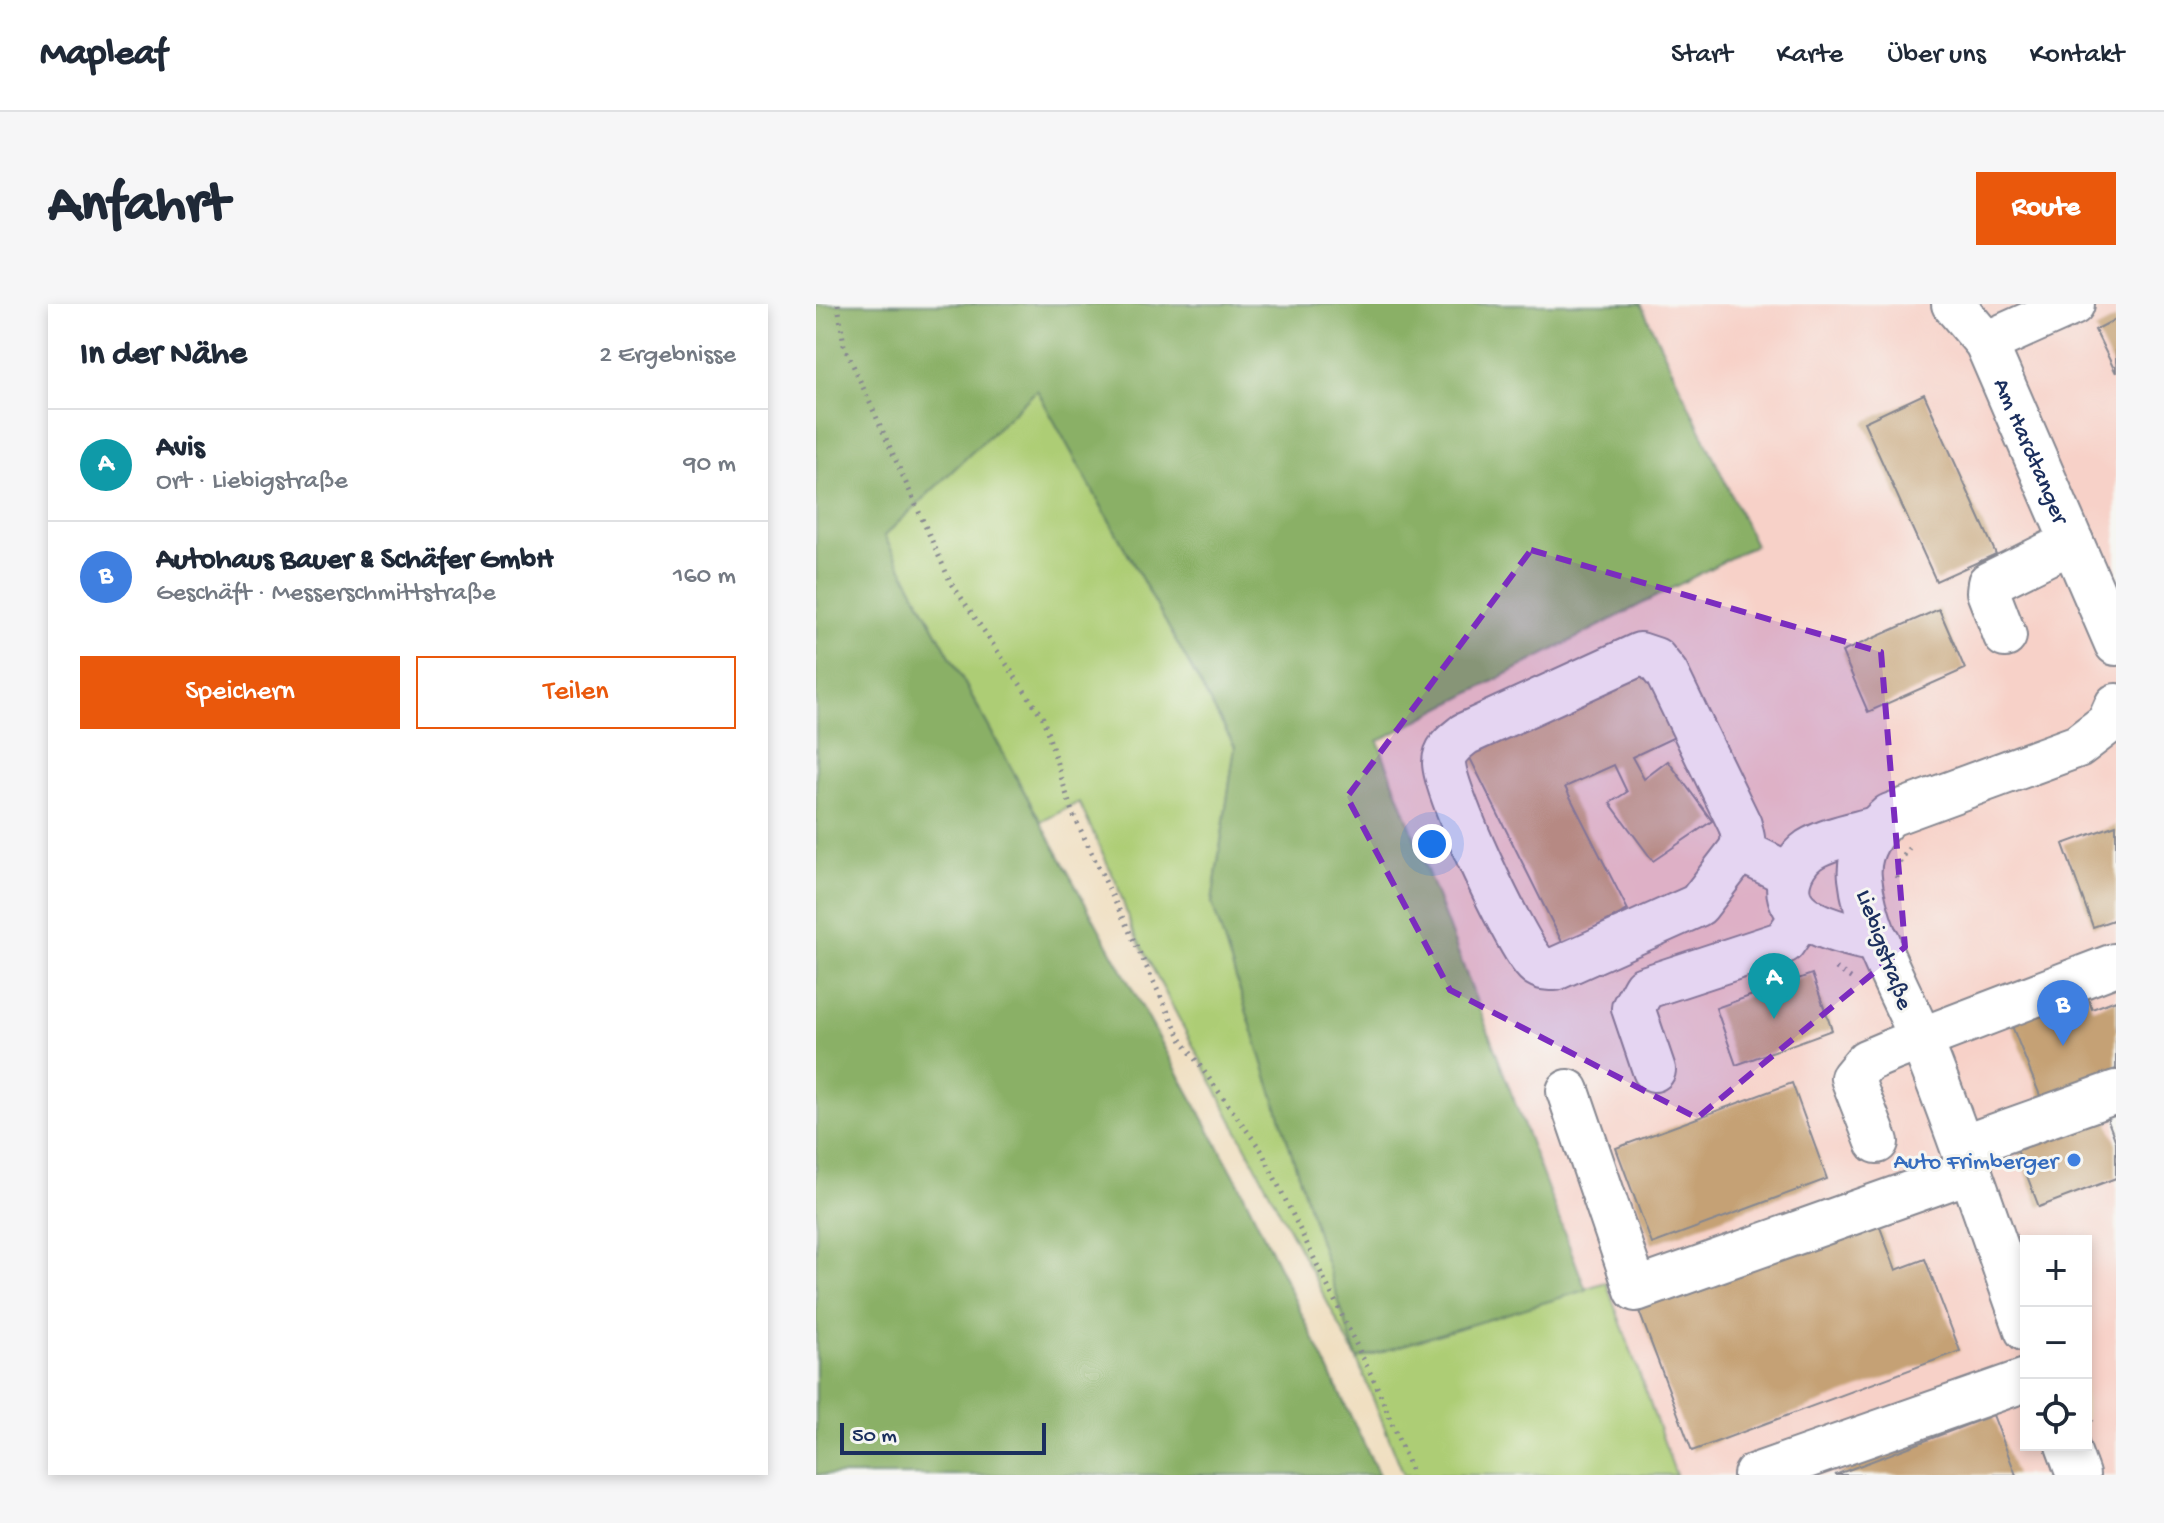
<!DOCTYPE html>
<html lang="de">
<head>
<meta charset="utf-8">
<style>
  body { margin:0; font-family:"Gochi Hand",sans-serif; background:#f6f6f7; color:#1f2937 }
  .controls { position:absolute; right:24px; bottom:24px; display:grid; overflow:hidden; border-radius:0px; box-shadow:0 4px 12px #0003 }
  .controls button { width:72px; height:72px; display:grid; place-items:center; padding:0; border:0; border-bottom:2px solid #e0e1e3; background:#fff; color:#1f2937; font:40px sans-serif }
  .scale { position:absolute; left:24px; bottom:20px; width:206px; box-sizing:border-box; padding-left:8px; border:4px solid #1b2f5e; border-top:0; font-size:22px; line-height:28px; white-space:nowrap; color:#1b2f5e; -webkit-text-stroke:6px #f6f6f2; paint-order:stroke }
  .you { position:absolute; left:616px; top:540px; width:28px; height:28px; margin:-20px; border:6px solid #fff; border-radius:50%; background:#1a73e8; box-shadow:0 0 0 12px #1a73e833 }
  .badge { display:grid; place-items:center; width:52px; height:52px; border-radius:50%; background:#ea580c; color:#fff; font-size:26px; font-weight:700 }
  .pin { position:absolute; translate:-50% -66px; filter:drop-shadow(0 2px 4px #0008) }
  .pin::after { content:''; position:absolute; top:42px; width:28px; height:24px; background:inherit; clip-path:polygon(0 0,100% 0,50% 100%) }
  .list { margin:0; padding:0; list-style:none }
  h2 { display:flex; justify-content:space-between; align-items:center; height:104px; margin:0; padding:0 32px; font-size:34px }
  h2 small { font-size:26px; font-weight:400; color:#747a83 }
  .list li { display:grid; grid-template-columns:52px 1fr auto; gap:24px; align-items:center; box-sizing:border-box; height:112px; padding:0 32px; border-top:2px solid #e0e1e3 }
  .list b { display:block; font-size:30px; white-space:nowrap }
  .list p { margin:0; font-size:26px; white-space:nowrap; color:#747a83 }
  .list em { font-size:26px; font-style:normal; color:#747a83 }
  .actions { display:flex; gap:16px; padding:24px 32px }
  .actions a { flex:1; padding:18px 0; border:2px solid #ea580c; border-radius:0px; text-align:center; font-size:28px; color:#ea580c }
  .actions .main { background:#ea580c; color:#fff }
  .icon { flex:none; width:44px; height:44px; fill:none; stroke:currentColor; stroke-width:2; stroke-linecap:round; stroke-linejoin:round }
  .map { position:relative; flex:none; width:1300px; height:1171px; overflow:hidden; border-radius:0px }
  header { display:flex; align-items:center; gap:48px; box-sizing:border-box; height:112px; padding:0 40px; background:#fff; border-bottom:2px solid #e0e1e3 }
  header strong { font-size:38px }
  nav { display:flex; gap:44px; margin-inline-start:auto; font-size:28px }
  .intro { display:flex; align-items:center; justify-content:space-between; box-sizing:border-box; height:192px; padding:0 48px }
  h1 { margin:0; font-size:56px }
  .button { padding:20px 36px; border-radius:0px; background:#ea580c; color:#fff; font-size:28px; font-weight:700 }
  main { display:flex; gap:48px; padding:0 48px }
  aside { flex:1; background:#fff; border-radius:0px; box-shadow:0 4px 12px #0003 }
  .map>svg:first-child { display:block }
</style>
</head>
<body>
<header>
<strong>Mapleaf</strong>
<nav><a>Start</a><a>Karte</a><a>Über uns</a><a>Kontakt</a></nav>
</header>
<div class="intro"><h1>Anfahrt</h1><a class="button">Route</a></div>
<main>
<aside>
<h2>In der Nähe<small>2 Ergebnisse</small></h2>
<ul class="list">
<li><span class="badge" style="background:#0f9aa8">A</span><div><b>Avis</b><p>Ort · Liebigstraße</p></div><em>90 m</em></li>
<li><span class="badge" style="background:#3f7fe0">B</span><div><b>Autohaus Bauer &amp; Schäfer GmbH</b><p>Geschäft · Messerschmittstraße</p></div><em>160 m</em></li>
</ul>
<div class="actions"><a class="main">Speichern</a><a>Teilen</a></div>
</aside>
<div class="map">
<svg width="1300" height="1171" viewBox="0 0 1300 1171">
  <rect width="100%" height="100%" fill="#f6f6f2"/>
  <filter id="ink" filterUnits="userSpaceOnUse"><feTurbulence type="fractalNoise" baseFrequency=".0125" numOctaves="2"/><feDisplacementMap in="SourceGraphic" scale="16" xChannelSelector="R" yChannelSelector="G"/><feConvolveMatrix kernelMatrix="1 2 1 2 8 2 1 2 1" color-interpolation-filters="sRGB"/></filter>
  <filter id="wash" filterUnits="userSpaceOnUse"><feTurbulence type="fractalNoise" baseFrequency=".006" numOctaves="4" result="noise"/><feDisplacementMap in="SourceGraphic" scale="32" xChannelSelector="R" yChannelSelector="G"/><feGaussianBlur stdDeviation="1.8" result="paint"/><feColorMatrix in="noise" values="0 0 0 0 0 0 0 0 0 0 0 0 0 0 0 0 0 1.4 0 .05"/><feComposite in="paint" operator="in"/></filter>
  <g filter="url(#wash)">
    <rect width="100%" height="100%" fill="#f0dfc1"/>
    <!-- built -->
    <path fill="#f7d1c8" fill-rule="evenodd" d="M825 0H1300V1171H860L790 978 770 986 562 437 939 241ZM1210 937H1270V1141H1210Z"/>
    <!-- green -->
    <path fill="#adcd75" stroke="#647e6a" stroke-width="2" d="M221 86 419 443 396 599 542 1055 790 978 860 1171H588L541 1055 316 625 301 580 263 498 225 518 68 232Z"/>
    <!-- forest -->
    <path fill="#8ab066" stroke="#527062" stroke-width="2" d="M0 0H825L939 241 562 437 770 986 541 1055 396 599 419 443 221 86 68 232 423 880 563 1171H0Z"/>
    <g id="blocks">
      <!-- building -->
      <path fill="#c5a175" d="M1300 15V69L1279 26Z
        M1108 90 1180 250 1120 277 1048 118Z
        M1123 305 1149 365 1052 408 1026 348Z
        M826 361 863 431 816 453 828 475 852 457 896 517 837 557 794 499 811 488 798 461 749 483 812 606 747 640 650 446Z
        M1300 521V615L1277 623 1247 540Z
        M996 670 1016 726 920 761 900 704Z
        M1270 688 1276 705 1300 696V765L1225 794 1194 717Z
        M976 779 1011 875 836 940 800 844Z
        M1289 809 1300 838V874L1223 903 1200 843Z
        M1059 910 1080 966 1109 955 1144 1047 876 1147 820 999Z
        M1177 1111 1200 1171H1019Z"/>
    </g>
  </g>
  <g filter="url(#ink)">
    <use href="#blocks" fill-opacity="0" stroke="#868790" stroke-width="2"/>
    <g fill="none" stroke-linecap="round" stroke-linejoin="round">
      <!-- minor casing -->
      <g stroke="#868790" stroke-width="46">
        <g id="minor">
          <path id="s1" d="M1137 0 1170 39 1300 340"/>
          <path d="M1170 39 1257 0"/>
          <path d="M1189 332 1172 288 1173 279 1256 238"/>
          <path d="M1059 524C1038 530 1012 534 993 546 983 553 975 566 973 577 964 621 1034 630 1063 638"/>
          <path d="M924 546 927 534 924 521 851 370 839 355 824 350 649 430C639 438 628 445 628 459 629 489 696 632 717 657 723 665 730 665 739 665L882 601 924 546 974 571"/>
          <path d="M838 766 817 704 828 684 968 638 986 612"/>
          <path d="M752 787 820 986 1155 867"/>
          <path d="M1061 838 1036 774 1050 757 1076 746 1298 661"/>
          <path d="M1146 843 1300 788"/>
          <path d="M1210 1026C1175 928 1143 829 1104 733 1083 683 1050 629 1044 574 1041 548 1056 526 1074 511L1262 442 1292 419 1300 401"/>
          <path d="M1251 1141 1262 1171"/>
          <path d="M939 1171 1210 1076"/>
        </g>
      </g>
      <!-- path -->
      <path stroke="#868790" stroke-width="5" stroke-dasharray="2 6" stroke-linecap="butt" d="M22 0 28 41 134 277 227 414 256 508 366 737 445 846 563 1087 597 1171
        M1081 574 1082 561 1093 544
        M1020 664 1039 677
        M1270 1102 1276 1118"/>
      <!-- minor -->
      <use href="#minor" stroke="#fff" stroke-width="42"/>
    </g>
  </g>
  <!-- marked area -->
  <path fill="#7b2cbf" fill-opacity="0.2" stroke="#7b2cbf" stroke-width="6" stroke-dasharray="16 10" stroke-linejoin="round" d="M715 246 1065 348 1089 643 881 814 634 686 531 493Z"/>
  <!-- markers -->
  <circle fill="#3f7fe0" stroke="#f6f6f2" stroke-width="3" cx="1258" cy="856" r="8"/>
  <g text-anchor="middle" stroke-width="6" stroke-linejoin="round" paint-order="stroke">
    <!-- street labels -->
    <g font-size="24" fill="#1b2f5e" stroke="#f6f6f2">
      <text dy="8" stroke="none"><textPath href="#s1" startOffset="168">Am Hardtanger</textPath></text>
      <text transform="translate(1070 645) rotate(70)" y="8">Liebigstraße</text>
    </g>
    <!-- shop labels -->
    <g font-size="24" fill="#366cbe" stroke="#f6f6f2" text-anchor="end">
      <text x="1242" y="864">Auto Frimberger</text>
    </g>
  </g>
</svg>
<div class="controls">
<button>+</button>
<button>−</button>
<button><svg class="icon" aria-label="locate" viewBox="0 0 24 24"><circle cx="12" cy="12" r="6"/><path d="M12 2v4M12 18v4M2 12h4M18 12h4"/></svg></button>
</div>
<div class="scale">50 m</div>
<div class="you"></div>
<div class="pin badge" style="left:958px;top:715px;background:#0f9aa8">A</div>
<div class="pin badge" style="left:1247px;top:742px;background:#3f7fe0">B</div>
</div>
</main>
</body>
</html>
